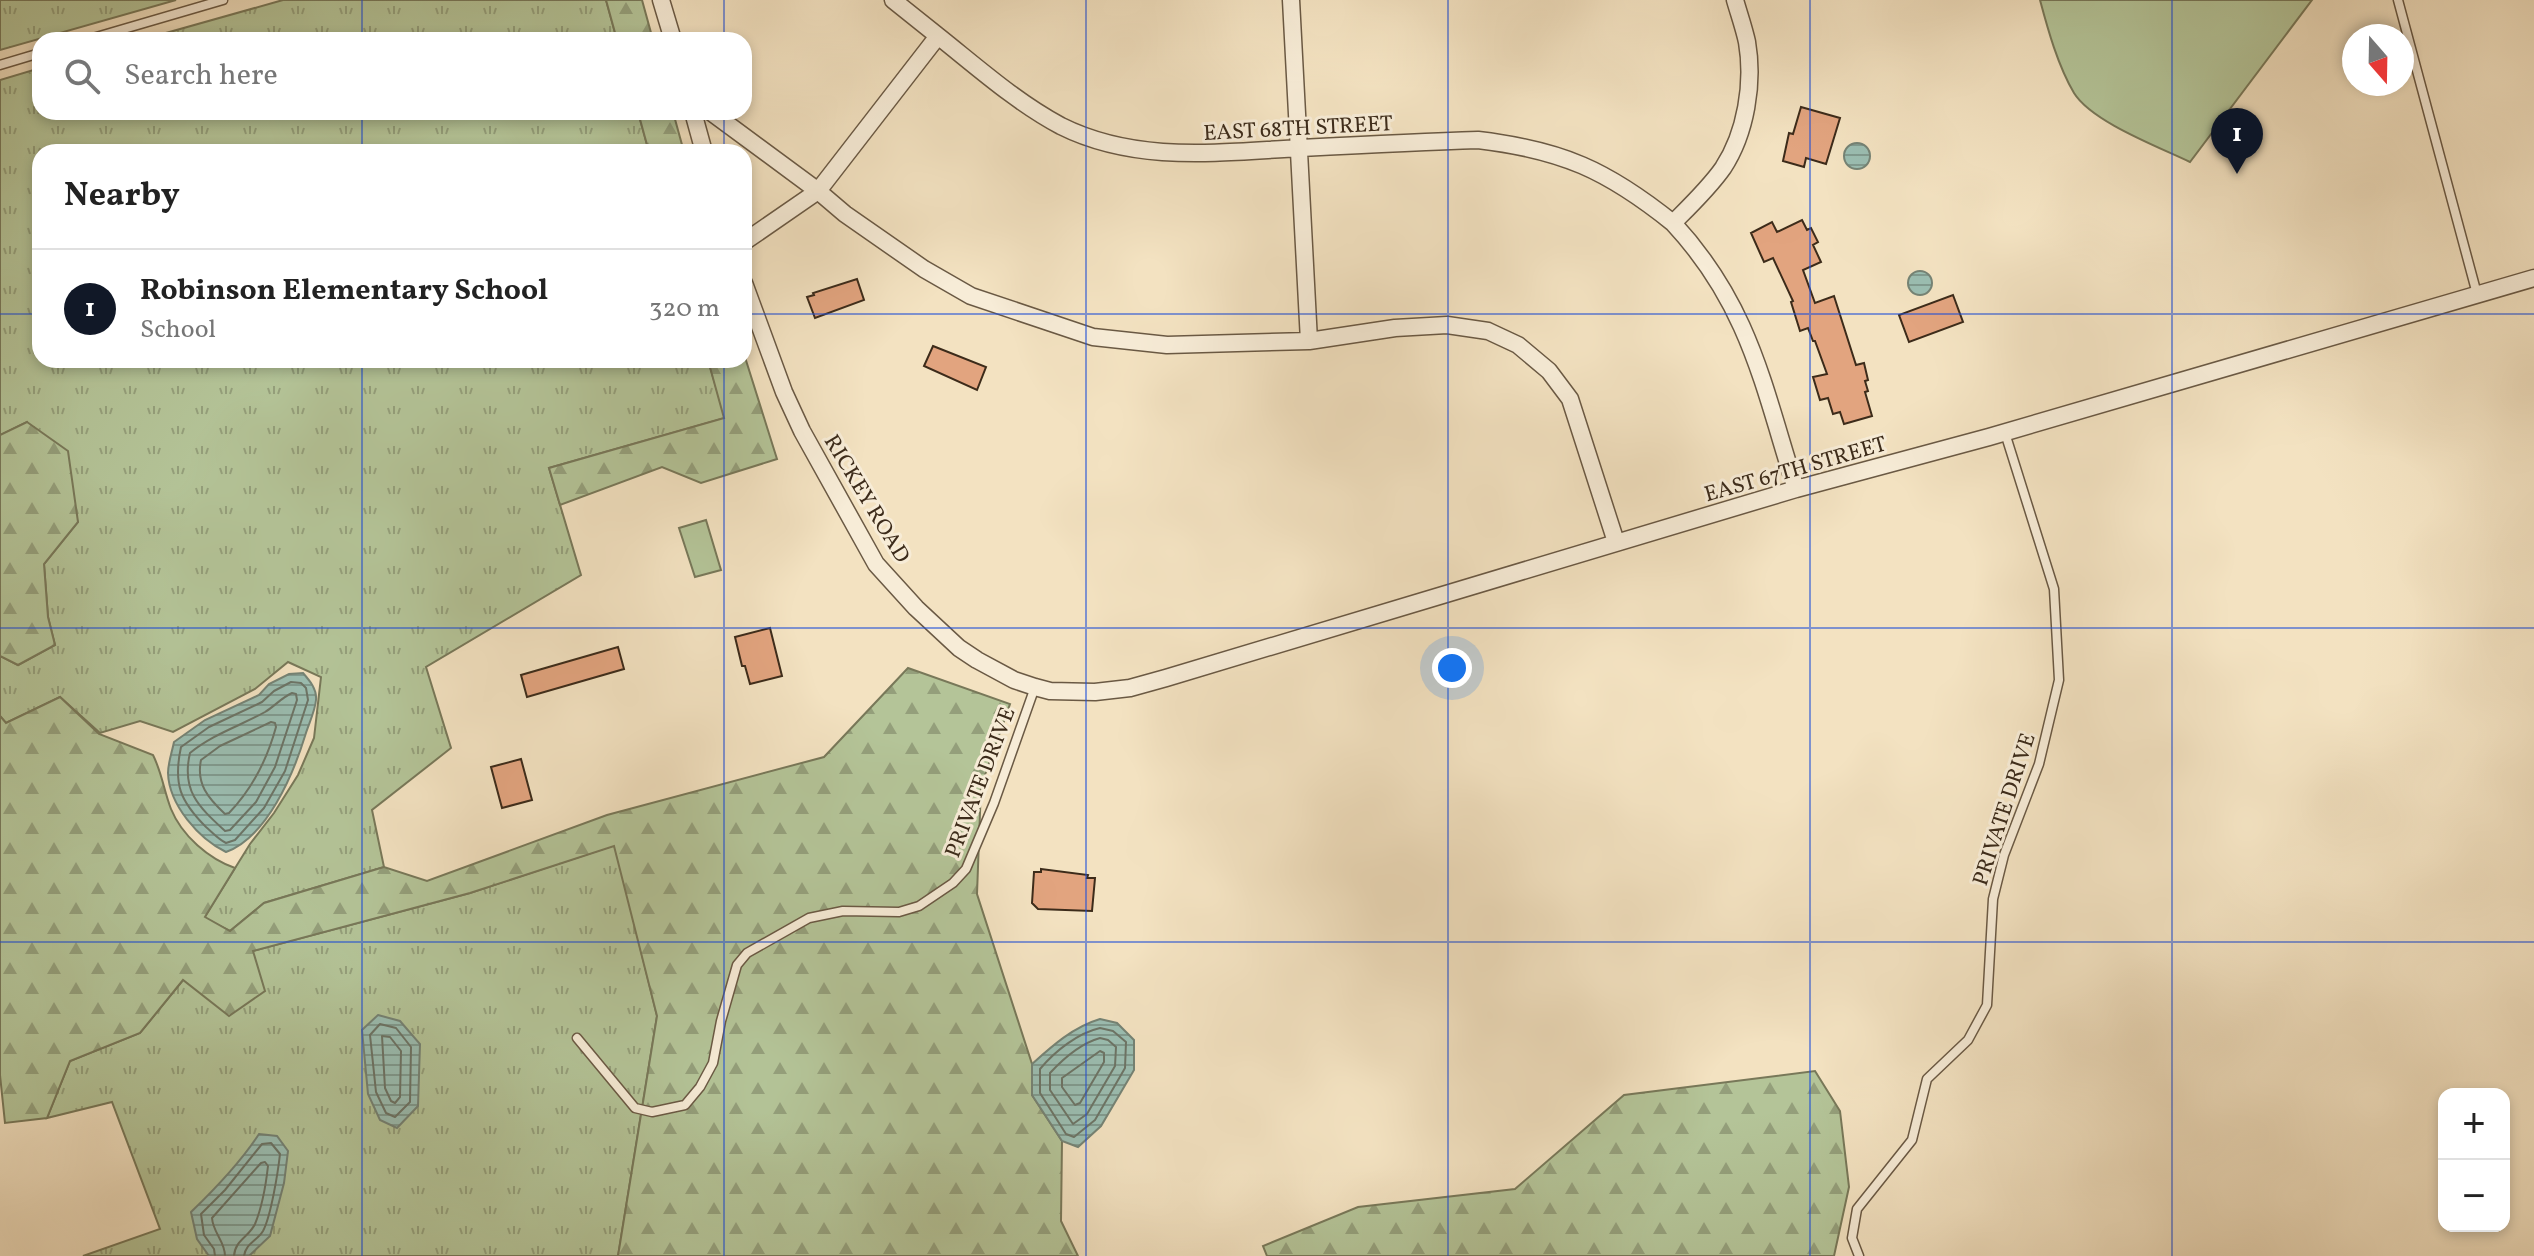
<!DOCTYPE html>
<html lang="en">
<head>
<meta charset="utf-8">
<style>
  body { margin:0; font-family:Vollkorn,serif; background:#f6f6f6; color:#222 }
  .controls { position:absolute; right:24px; bottom:24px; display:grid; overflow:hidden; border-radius:16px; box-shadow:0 4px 12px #0003 }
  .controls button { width:72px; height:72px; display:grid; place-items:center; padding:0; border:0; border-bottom:2px solid #e0e0e0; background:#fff; color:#222; font:40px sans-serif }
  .compass { position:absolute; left:2342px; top:24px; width:72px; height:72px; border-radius:50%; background:#fff; box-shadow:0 4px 12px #0003; rotate:160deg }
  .you { position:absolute; left:1452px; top:668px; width:28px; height:28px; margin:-20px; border:6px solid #fff; border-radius:50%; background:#1a73e8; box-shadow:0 0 0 12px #1a73e833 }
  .badge { display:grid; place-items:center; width:52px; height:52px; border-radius:50%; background:#111827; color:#fff; font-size:26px; font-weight:700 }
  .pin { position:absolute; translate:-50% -66px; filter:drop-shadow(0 2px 4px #0008) }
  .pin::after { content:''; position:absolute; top:42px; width:28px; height:24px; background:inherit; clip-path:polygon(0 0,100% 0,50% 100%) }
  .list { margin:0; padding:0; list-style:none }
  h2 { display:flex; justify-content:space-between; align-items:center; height:104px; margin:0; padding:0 32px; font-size:34px }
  h2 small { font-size:26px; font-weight:400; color:#767676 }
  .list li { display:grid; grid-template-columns:52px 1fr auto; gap:24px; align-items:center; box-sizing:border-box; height:120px; padding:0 32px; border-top:2px solid #e0e0e0 }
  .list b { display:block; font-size:30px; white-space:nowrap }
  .list p { margin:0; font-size:26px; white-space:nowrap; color:#767676 }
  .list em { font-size:26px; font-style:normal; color:#767676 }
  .icon { flex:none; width:44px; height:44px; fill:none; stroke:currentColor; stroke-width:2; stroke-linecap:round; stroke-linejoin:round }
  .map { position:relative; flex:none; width:2534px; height:1256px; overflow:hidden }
  .search { position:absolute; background:#fff; box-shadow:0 4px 12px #0003; left:32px; top:32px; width:720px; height:88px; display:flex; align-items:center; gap:20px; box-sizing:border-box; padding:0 28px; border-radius:24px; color:#767676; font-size:30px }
  .panel { position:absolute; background:#fff; box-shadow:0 4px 12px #0003; left:32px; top:144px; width:720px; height:224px; border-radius:24px }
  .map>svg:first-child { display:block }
</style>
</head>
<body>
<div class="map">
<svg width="2534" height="1256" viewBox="0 0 2534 1256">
  <defs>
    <pattern id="grass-tufts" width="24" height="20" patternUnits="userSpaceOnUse" patternTransform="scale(2)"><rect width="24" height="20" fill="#b4c498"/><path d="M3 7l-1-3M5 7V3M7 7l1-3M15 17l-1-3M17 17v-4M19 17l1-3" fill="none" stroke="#949f7b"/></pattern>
    <pattern id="forest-firs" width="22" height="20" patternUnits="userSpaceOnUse" patternTransform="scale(2)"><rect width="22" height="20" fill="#b4c498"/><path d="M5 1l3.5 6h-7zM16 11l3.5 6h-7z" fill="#949f7b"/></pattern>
    <pattern id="water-rules" width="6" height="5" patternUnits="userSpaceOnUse" patternTransform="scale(2)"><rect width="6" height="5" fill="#9bbeb2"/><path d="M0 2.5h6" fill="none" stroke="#809b90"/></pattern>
  </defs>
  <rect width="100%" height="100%" fill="#f3e2c1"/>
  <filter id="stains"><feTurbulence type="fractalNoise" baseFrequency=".0025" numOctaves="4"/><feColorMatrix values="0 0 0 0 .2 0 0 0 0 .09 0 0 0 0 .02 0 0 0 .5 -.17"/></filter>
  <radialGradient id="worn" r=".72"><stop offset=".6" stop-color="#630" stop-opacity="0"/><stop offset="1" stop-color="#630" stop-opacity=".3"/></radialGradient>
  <!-- grass -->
  <path fill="url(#grass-tufts)" stroke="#787859" stroke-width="2" d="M0 0H176L0 50Z
    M283 0H606L617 40H141Z
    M40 68V112H638L649 152H40V360H708L725 418 549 468 581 575 426 667 451 748 372 810 384 867 264 903 230 931 204 918 250 844 274 813 298 775 314 738 321 677 288 662 255 689 173 732 140 721 100 733 60 697 6 723 0 716V656L18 665 55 645 48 617 44 564 78 522 27 422 0 435V80Z
    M615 845 657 1016 618 1256H83L160 1229 112 1102 47 1118 70 1061 140 1033 183 980 253 951 470 893Z"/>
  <!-- forest -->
  <path fill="url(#forest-firs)" stroke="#787859" stroke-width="2" d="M606 0H642L653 40H617Z
    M638 112H673L684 152H649Z
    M744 354 777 459 701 483 662 467 560 505 549 468 724 418 708 360H744Z
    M27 422 68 451 78 522 44 564 48 617 55 645 18 665 0 656V435Z
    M908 668 1010 704 981 786 977 894 1032 1064V1095L1062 1141 1061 1221 1078 1256H618L657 1016 614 846 470 893 253 951 265 991 229 1016 183 980 140 1033 70 1061 47 1118 5 1123 0 1075V716L6 723 60 697 99 734 153 755C162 773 164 791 171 809 182 836 209 859 235 868L205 917 230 931 264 903 384 867 427 881 607 815 824 757Z
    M1815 1071 1840 1111 1849 1187 1834 1256H1267L1263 1246 1358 1207 1515 1189 1624 1095Z"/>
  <!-- pitch -->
  <path fill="#b4c498" stroke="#787859" stroke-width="2" d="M2040 0H2312L2190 162C2159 147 2092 122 2074 93 2058 66 2048 30 2040 0Z
    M706 520 721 570 695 577 679 528Z"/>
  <!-- water -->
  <path fill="url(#water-rules)" stroke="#758375" stroke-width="2" d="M1844 156a13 13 0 1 1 26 0a13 13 0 1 1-26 0Z
    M1908 283a12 12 0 1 1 24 0a12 12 0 1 1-24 0Z
    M303 673C310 681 317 689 316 700 315 712 308 725 305 736 293 775 267 837 226 852 199 839 169 805 168 773 168 763 172 752 174 742L205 720 259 695 269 684 289 674Z
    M378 1015 400 1021 420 1044 418 1106 397 1128 380 1120 368 1094 362 1030Z
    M1100 1019 1117 1023 1134 1040V1070L1101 1126 1078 1147 1062 1141 1032 1095V1064C1052 1046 1073 1027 1100 1019Z
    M259 1134 277 1136 288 1151 284 1183 270 1236 249 1256H209L197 1239 191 1212C216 1188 240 1163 259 1134Z"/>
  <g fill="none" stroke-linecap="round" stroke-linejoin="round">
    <!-- shore -->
    <path stroke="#6c7466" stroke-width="2" d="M291 682 301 683 306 688 308 700 285 771 264 808 235 840 226 843C218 839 213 833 206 827 180 801 173 784 181 747L209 727 262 702 274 691Z
      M292 693 296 694 297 700 275 767 256 802 230 830 225 831C199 807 181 791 190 753 213 734 240 726 265 712 275 706 281 698 292 693Z
      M271 722 275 723 276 727C267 760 253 788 229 813L225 814C208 798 196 784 201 760L220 746Z
      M380 1024 396 1028 411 1047 410 1102 395 1117 386 1113 376 1092 370 1035Z
      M1100 1028 1113 1031 1126 1042 1125 1068 1095 1120 1074 1137 1066 1134 1040 1093V1069C1055 1051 1078 1033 1100 1028Z
      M382 1036 390 1037 401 1051 400 1097 395 1103 391 1101 385 1088Z
      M1100 1038 1108 1040 1116 1047 1115 1066 1087 1114 1073 1124 1050 1090V1073C1063 1059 1082 1043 1100 1038Z
      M1100 1051 1104 1053V1062L1080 1103 1075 1105 1062 1087V1078Z
      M215 1256 214 1249 204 1235 201 1214 225 1190 262 1144 271 1143 280 1154C278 1172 271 1216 263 1231 257 1241 246 1243 244 1256
      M225 1256C225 1241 213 1233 212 1218L261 1163 265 1162 268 1166C266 1184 262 1207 255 1224 249 1237 235 1240 234 1256"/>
  </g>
  <!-- building -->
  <path fill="#e2a47f" stroke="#3c2b1a" stroke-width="2" d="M1801 107 1840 118 1826 164 1806 158 1804 167 1783 161 1789 133 1793 134Z
    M1802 220 1807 230 1811 228 1818 242 1813 245 1821 262 1803 270 1815 303 1834 296 1856 365 1864 363 1868 380 1865 381 1868 391 1865 392 1872 416 1844 424 1840 412 1833 414 1828 398 1820 400 1813 377 1827 374 1815 341H1813L1808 328 1800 331 1791 302 1793 301 1773 258 1764 262 1751 233 1772 222 1777 232Z
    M857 279 864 300 815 318 807 297 814 295 813 293Z
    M1953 295 1963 322 1909 342 1899 315Z
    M933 346 986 367 977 390 924 366Z
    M770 628 782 676 750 684 745 666H742L735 637Z
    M618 647 624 669 527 697 521 675Z
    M521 759 532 800 502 808 491 767Z
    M1041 869 1088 875 1087 878H1095L1092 911 1038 909 1032 903 1034 872H1041Z"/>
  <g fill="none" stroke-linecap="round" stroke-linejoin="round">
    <!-- lane casing -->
    <g stroke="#6a5944" stroke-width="11">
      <path id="lane" d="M2398 0 2477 294
        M86 40 223 0
        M0 65 40 53
        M577 1038 635 1108 652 1112 685 1105 700 1087 713 1063 721 1021 737 965 747 953 809 918 843 911 899 912 919 906 953 883 966 869 994 803 1035 687
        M1859 1256 1852 1238 1857 1209 1912 1140 1927 1079 1968 1040 1987 1005 1993 899 2004 855 2039 764 2059 680 2054 589 2005 433"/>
    </g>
    <!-- street casing -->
    <g stroke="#6a5944" stroke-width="19">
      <path id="street" d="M661 0 673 40
        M1291 0 1309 341
        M1735 0C1739 14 1744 28 1747 42 1754 83 1746 133 1723 168 1709 188 1690 206 1673 223 1750 306 1763 386 1796 489
        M938 36C977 67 1016 102 1061 126 1137 164 1220 152 1301 148 1360 145 1419 142 1478 140 1562 150 1607 170 1673 223
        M693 112 704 152
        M711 112 818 191 845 214 924 269 971 296 1093 337 1167 345 1309 341 1395 328 1447 325 1488 331 1518 345 1549 371 1570 399 1616 542
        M744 242 818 191 938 36 893 0
        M744 283 784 392 802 431 876 564 916 608 959 648 977 660 1014 680 1035 687 1050 691 1095 692 1130 688 1166 678 1796 489 1989 437 2534 278"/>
    </g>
    <!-- lane -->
    <use href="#lane" stroke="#f7ecd7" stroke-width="8"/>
    <!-- street -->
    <use href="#street" stroke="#f7ecd7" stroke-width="16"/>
  </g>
  <!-- grid -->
  <path fill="none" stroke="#1d4ed8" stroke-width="2" stroke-opacity="0.55" d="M362 0V40M724 0V40M1086 0V1256M1448 0V1256M1810 0V1256M2172 0V1256M362 112V152M724 112V152M0 314H40M744 314H2534M362 360V1256M724 360V1256M0 628H2534M0 942H2534"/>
  <g text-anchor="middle" stroke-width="6" stroke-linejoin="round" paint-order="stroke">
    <!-- street labels -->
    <g font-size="22" fill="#3c2b1a" stroke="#f7ecd7">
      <text transform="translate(1298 127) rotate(-3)" y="8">EAST 68TH STREET</text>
      <text transform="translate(1795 468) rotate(-16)" y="8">EAST 67TH STREET</text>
      <text transform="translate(868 498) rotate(59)" y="8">RICKEY ROAD</text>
      <text transform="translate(979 782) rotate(-69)" y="8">PRIVATE DRIVE</text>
      <text transform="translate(2003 809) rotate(-72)" y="8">PRIVATE DRIVE</text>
    </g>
  </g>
  <rect width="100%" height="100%" filter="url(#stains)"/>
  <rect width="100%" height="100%" fill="url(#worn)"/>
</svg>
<div class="controls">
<button>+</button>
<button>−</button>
</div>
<svg class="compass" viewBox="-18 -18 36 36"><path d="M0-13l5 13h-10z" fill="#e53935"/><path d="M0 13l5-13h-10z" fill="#767676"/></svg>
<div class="you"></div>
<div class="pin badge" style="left:2237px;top:174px">1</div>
<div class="search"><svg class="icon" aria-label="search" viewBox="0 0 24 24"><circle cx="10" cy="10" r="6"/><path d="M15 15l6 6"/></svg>Search here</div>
<section class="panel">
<h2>Nearby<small></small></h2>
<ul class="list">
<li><span class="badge">1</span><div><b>Robinson Elementary School</b><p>School</p></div><em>320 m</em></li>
</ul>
</section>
</div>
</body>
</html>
